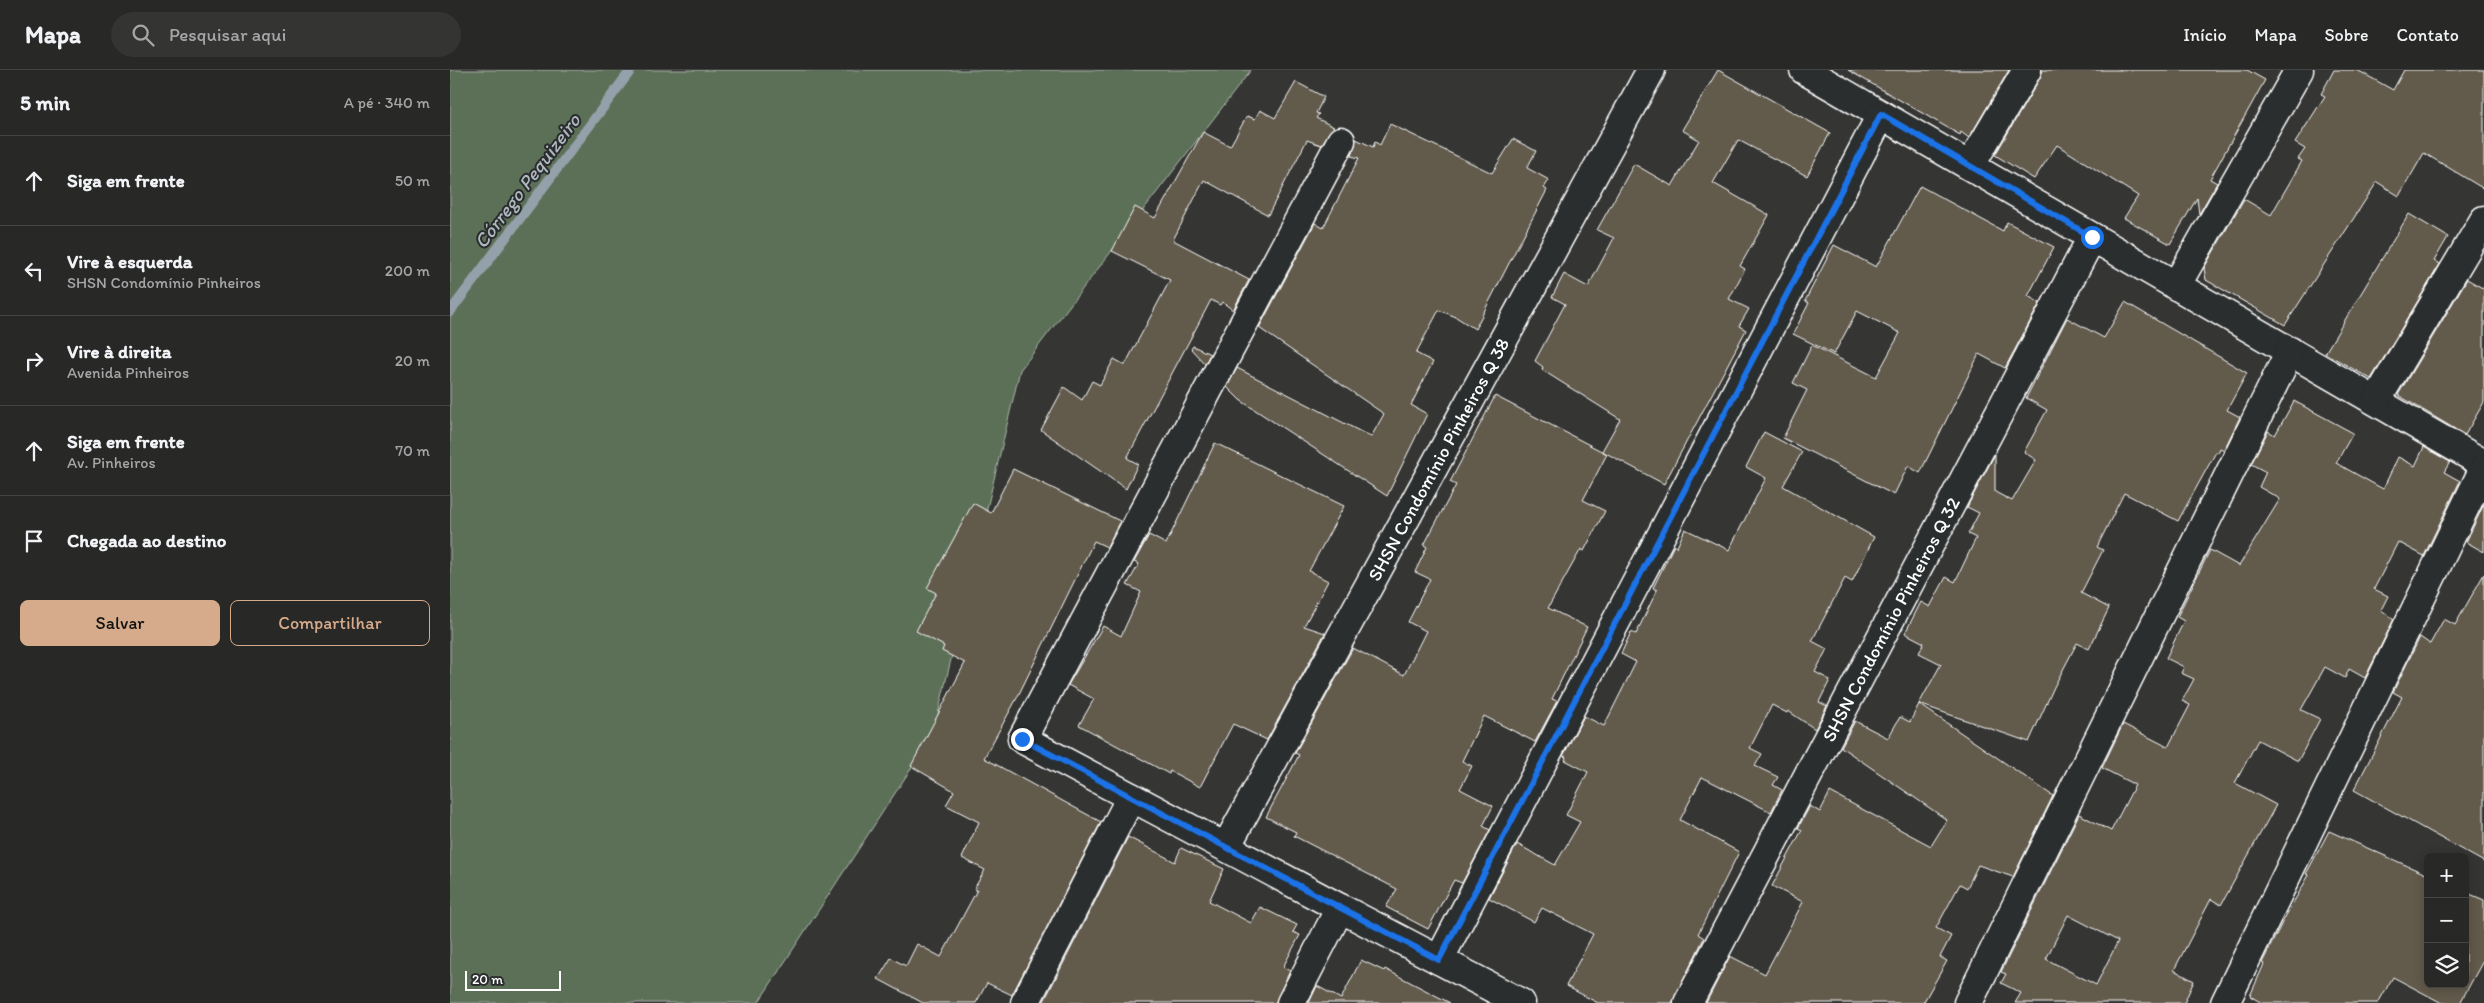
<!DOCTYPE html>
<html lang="pt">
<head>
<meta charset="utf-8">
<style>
  body { margin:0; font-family:Itim,sans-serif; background:#343433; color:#f1f3f6 }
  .controls { position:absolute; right:15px; bottom:15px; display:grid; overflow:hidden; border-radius:8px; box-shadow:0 2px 12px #0003 }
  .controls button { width:45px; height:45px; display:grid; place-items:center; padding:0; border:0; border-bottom:1px solid #444; background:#282827; color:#f1f3f6; font:25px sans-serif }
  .scale { position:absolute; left:15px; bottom:12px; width:96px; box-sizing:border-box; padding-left:5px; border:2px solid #fff; border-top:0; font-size:14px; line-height:18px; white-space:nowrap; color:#fff; -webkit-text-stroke:4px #2a2d2e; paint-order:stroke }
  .stop { position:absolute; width:15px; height:15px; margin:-11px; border:4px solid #1a73e8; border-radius:50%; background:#fff }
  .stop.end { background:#1a73e8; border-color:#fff; box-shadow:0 1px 5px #0008 }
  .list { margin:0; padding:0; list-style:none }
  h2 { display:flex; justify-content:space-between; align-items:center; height:65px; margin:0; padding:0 20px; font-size:21px }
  h2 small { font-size:16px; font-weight:400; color:#a5a6a7 }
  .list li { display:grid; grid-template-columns:32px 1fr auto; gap:15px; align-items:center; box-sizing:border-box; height:90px; padding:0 20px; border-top:1px solid #444 }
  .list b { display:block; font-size:19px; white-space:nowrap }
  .list p { margin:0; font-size:16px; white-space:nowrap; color:#a5a6a7 }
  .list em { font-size:16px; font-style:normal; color:#a5a6a7 }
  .actions { display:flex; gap:10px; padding:15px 20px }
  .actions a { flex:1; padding:11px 0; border:1px solid #d6ab8b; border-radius:8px; text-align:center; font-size:18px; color:#d6ab8b }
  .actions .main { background:#d6ab8b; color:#111 }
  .icon { flex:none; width:28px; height:28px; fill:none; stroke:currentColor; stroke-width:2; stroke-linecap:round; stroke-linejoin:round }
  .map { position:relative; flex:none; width:2034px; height:933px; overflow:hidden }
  header { display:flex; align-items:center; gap:30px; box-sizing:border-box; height:70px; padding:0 25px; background:#282827; border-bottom:1px solid #444 }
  header strong { font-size:24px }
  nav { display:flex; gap:28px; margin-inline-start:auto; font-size:18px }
  .search { width:350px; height:45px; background:#343433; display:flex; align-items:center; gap:12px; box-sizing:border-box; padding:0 18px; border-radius:28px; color:#a5a6a7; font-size:19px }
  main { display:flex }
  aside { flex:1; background:#282827 }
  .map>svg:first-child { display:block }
</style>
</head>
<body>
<header>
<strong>Mapa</strong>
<div class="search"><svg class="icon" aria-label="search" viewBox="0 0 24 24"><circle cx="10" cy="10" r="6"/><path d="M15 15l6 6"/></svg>Pesquisar aqui</div>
<nav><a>Início</a><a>Mapa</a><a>Sobre</a><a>Contato</a></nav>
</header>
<main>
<aside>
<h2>5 min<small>A pé · 340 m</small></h2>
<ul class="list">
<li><svg class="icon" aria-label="ahead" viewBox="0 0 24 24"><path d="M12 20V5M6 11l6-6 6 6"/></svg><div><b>Siga em frente</b></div><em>50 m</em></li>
<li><svg class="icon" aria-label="left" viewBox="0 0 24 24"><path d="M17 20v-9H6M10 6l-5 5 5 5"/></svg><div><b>Vire à esquerda</b><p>SHSN Condomínio Pinheiros</p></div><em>200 m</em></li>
<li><svg class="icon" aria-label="right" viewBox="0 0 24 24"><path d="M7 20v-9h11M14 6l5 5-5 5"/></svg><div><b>Vire à direita</b><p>Avenida Pinheiros</p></div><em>20 m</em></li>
<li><svg class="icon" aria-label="ahead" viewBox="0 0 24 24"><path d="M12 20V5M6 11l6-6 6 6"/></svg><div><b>Siga em frente</b><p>Av. Pinheiros</p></div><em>70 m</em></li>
<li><svg class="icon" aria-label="arrive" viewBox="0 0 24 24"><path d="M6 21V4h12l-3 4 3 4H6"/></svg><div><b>Chegada ao destino</b></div></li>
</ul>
<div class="actions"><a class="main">Salvar</a><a>Compartilhar</a></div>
</aside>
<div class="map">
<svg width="2034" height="933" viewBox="0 0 2034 933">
  <rect width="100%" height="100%" fill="#353634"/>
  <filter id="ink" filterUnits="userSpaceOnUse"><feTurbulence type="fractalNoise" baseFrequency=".02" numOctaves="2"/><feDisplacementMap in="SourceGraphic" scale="10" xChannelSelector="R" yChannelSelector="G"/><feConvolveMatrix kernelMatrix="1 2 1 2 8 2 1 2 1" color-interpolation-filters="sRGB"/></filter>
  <g filter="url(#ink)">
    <!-- green -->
    <path fill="#5c6f59" stroke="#aeb7ac" d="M0 0H801L570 300 483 665 308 933H0Z"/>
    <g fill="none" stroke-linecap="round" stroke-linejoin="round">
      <!-- stream -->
      <path stroke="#95a1aa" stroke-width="10" d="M0 242 181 0"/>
    </g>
    <!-- building -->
    <path fill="#625a4b" stroke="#fff" fill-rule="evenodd" d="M1268 0 1380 63 1357 106 1288 70 1263 113 1319 145 1290 196 1295 199 1279 229 1299 239 1289 256 1296 260 1214 414 1152 381 1170 349 1092 300 1093 297 1085 291 1115 234 1102 227 1114 204 1138 217 1164 168 1147 160 1184 94 1222 116 1249 70 1232 60Z
      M1398 0H1559L1519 68 1511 62 1510 65Z
      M1593 0H1797L1815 10 1760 109 1767 113 1749 144 1747 128 1720 174 1674 148 1688 126 1607 75 1584 109 1545 85 1590 8Z
      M1884 0H1907L1943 20 1954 0H2034V119L1974 83 1949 126 1927 112 1835 255 1756 210 1754 198 1794 129 1821 145 1852 91 1848 89 1855 79 1845 73 1875 26 1871 24Z
      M846 12 874 27 866 43 869 44 866 48 884 57 871 75 857 70 818 145 754 110 723 170 799 210 783 240 772 232 770 235 761 230 677 388 688 394 676 419 591 360 614 317 632 330 642 311 650 315 664 289 675 295 720 210 662 181 685 137 705 148 753 62 780 76 797 46 805 49 810 40 825 48Z
      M940 54 1042 103 1063 69 1086 81 1077 98 1099 110 1094 118 1097 120 1025 259 1006 247 989 240 966 283 983 292 961 335 977 344 937 426 790 330 777 317 787 298 921 367 934 344 809 258 865 153 873 158 909 88 901 86 906 69 923 77 925 72 930 75Z
      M1470 116 1553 161 1557 152 1604 177 1578 226 1590 233 1555 298 1529 284 1470 403 1458 396 1444 425 1333 368 1357 320 1343 313 1362 275 1426 307 1450 263 1407 241 1384 284 1343 264 1359 233 1355 231 1384 175 1426 197Z
      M1959 144 1998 167 1984 191 1990 194 1921 309 1875 283Z
      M2017 209 2034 219V332L2015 365 1948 325Z
      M1675 232 1797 303 1777 340 1790 347 1774 380 1770 378 1768 383 1766 382 1728 451 1674 423 1647 477 1653 480 1631 523 1659 538 1639 579 1627 573 1604 617 1579 672 1469 634 1491 594 1469 583 1474 573 1455 563 1471 532 1480 537 1496 507 1505 512 1526 468 1518 464 1529 443 1517 437 1545 384V422L1562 431 1586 390 1574 382 1597 340 1576 328 1617 248 1654 268Z
      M743 276 760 284 755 294 741 279Z
      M1045 326 1157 384 1133 430 1155 441 1134 481 1131 479 1098 538 1137 557 1102 629 1107 631 1085 672 1034 646 1012 691 1022 696 1010 719 1043 736 1033 756 1040 760 1012 813 1004 810 978 859 936 837 947 819 844 766 846 762 816 747 849 685 845 683 903 578 954 605 976 561 958 552 980 509 965 502 977 477 974 475 1006 415 1000 412Z
      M1844 331 1903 363 1886 393 1933 419 1948 387 1965 396 1974 377 2000 392 1994 402 2010 411 1974 486 1948 472 1924 519 1938 526 1931 540 1944 549 1915 608 1899 599 1895 608 1875 597 1851 640 1870 649 1848 691 1808 670 1785 713 1826 735 1771 835 1761 829 1724 900 1744 911 1734 933H1565L1571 923 1551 913 1556 904 1551 902 1629 744 1661 761 1685 715 1652 698 1673 654 1718 677 1740 635 1732 631 1744 609 1731 603 1734 597 1716 588 1734 551 1727 547 1760 480 1789 496 1830 429 1809 417 1816 402 1801 394 1818 361 1825 365ZM1618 845 1668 871 1646 915 1596 889Z
      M1314 362 1352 382 1333 416 1424 467 1402 512 1395 508 1362 571 1377 579 1365 602 1380 610 1369 632 1377 636 1365 659 1338 641 1337 643 1322 635 1300 678 1312 684 1305 696 1328 707 1323 715 1332 720 1321 742 1252 707 1230 750 1289 782 1248 864 1254 868 1222 933H1148L1116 916 1143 864 1092 838 1084 852 1039 828 1067 774 1105 795 1130 752 1116 745 1138 702 1115 690 1116 687 1113 686 1134 646 1154 656 1186 592 1171 584 1181 562 1186 564 1207 520 1203 518 1224 475 1227 477 1235 459 1279 480 1316 408 1296 397Z
      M765 373 894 436 859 501 878 511 854 556 875 563 817 670 783 654 750 717 720 701 719 704 629 655 644 629 618 615 653 556 671 566 691 522 677 515 689 494 684 492 699 465 716 474Z
      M563 399 670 451 657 477 644 471 567 628 534 688 651 752 562 925 537 913 526 933H473L428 909 441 888 456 896 467 874 491 887 527 820 524 819 535 800 512 788 529 752 496 735 504 721 461 696 515 593 492 581 494 576 466 561 486 523 477 518 523 433 541 443Z
      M2034 434V482L2016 472Z
      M2034 504V792L1904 720 1952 627 1943 622 1970 567 1980 574 1994 549 2005 555Z
      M1469 634 1603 726 1563 807 1528 795 1517 818 1510 814 1486 858 1501 866 1490 887 1497 891 1473 933H1256L1280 886 1315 904 1353 832 1322 816 1352 760 1348 758 1360 736 1370 742 1380 722 1481 776 1497 750 1391 677 1405 651 1438 668 1450 647 1460 652Z
      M1879 761 1978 805V914H2015V822L2034 830V889L2010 933H1992L1943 907 1928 933H1812L1800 926 1814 894 1812 893 1834 849 1859 805 1856 804Z
      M678 767 725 792 731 778 774 799 759 831 801 853 810 837 847 855 843 862 850 865 833 897 840 901 825 933H593Z
      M911 890 934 901 935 899 1000 933H859L867 916 891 929Z"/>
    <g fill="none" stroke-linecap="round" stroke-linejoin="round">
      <!-- minor casing -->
      <g stroke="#fff" stroke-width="31">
        <g id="minor">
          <path d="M1354 0 2034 394"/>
          <path d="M1520 96 1577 0"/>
          <path d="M1726 216 1849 0"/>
          <path d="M1926 331 2034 150"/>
          <path id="s1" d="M776 777 1201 0"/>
          <path d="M890 838 572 669 891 71"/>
          <path d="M989 890 1431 45"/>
          <path d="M575 933 681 727"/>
          <path id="s2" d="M1238 933 1642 167"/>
          <path d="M1518 933 1840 281"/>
          <path d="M1775 933 2034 398"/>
        </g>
      </g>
      <!-- tertiary casing -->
      <g stroke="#fff" stroke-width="31">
        <path id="tertiary" d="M841 933 890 838 1071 933"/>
      </g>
      <!-- minor -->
      <use href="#minor" stroke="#2a2d2e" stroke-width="28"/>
      <!-- tertiary -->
      <use href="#tertiary" stroke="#2a2d2e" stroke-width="28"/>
    </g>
  </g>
  <g fill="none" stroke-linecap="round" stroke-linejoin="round" filter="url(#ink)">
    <!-- route -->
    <path stroke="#1a73e8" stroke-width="6" d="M572 669 989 890 1431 44 1642 167"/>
  </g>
  <g text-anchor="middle" stroke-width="4" stroke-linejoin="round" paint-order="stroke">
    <!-- street labels -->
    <g font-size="19" fill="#fff" stroke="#2a2d2e">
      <text dy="7" stroke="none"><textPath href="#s1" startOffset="442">SHSN Condomínio Pinheiros Q 38</textPath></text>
      <text dy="7" stroke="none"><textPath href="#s2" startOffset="434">SHSN Condomínio Pinheiros Q 32</textPath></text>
    </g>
    <!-- water labels -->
    <g font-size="20" font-style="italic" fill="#afb8bf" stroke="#2a2d2e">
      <text transform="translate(77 111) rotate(-53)" y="7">Córrego Pequizeiro</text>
    </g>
  </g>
</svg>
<div class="controls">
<button>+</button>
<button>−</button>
<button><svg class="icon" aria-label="layers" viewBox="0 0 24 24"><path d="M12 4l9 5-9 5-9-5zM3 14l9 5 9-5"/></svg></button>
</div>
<div class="scale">20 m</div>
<div class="stop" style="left:1642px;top:167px"></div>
<div class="stop end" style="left:572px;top:669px"></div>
</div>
</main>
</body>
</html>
